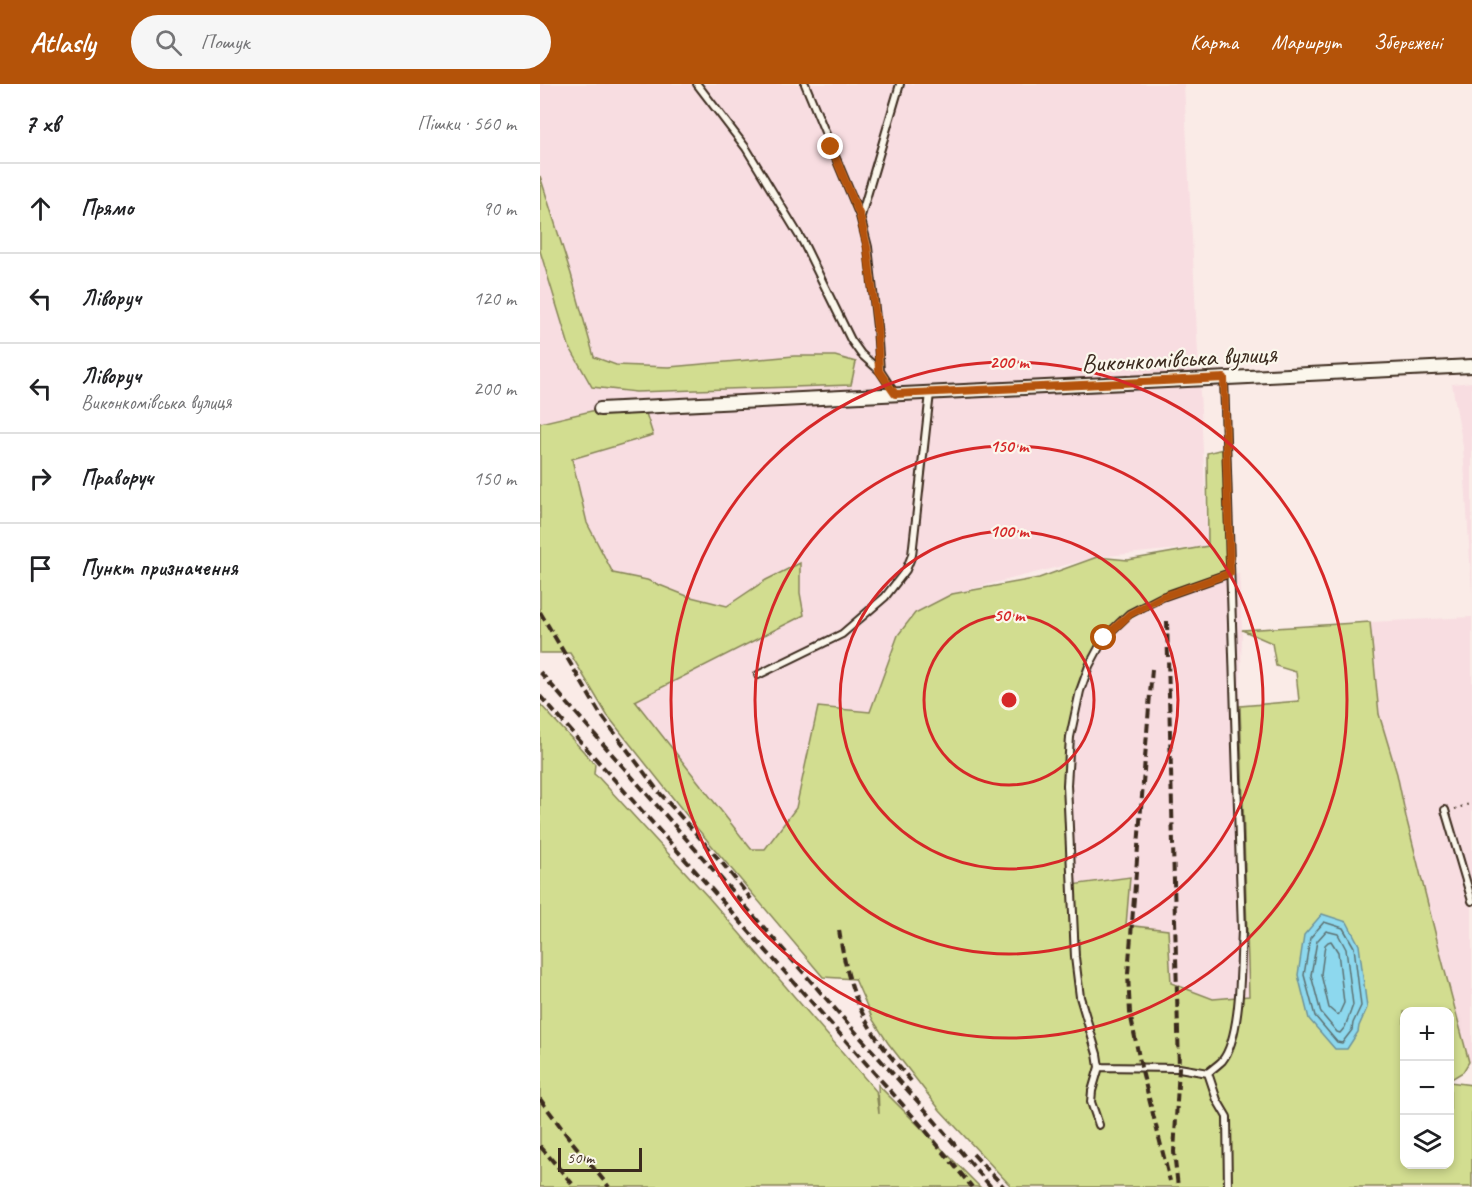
<!DOCTYPE html>
<html lang="uk">
<head>
<meta charset="utf-8">
<style>
  body { margin:0; font-family:Caveat,sans-serif; background:#f6f6f6; color:#202124 }
  .controls { position:absolute; right:18px; bottom:18px; display:grid; overflow:hidden; border-radius:12px; box-shadow:0 3px 9px #0003 }
  .controls button { width:54px; height:54px; display:grid; place-items:center; padding:0; border:0; border-bottom:2px solid #e0e0e0; background:#fff; color:#202124; font:30px sans-serif }
  .scale { position:absolute; left:18px; bottom:15px; width:84px; box-sizing:border-box; padding-left:6px; border:3px solid #3b2a1e; border-top:0; font-size:16px; line-height:21px; white-space:nowrap; color:#3b2a1e; -webkit-text-stroke:4px #fbf7ec; paint-order:stroke }
  .stop { position:absolute; width:18px; height:18px; margin:-14px; border:4px solid #b45309; border-radius:50%; background:#fff }
  .stop.end { background:#b45309; border-color:#fff; box-shadow:0 2px 6px #0008 }
  .list { margin:0; padding:0; list-style:none }
  h2 { display:flex; justify-content:space-between; align-items:center; height:78px; margin:0; padding:0 24px; font-size:26px }
  h2 small { font-size:20px; font-weight:400; color:#757577 }
  .list li { display:grid; grid-template-columns:39px 1fr auto; gap:18px; align-items:center; box-sizing:border-box; height:90px; padding:0 24px; border-top:2px solid #e0e0e0 }
  .list b { display:block; font-size:22px; white-space:nowrap }
  .list p { margin:0; font-size:20px; white-space:nowrap; color:#757577 }
  .list em { font-size:20px; font-style:normal; color:#757577 }
  .icon { flex:none; width:33px; height:33px; fill:none; stroke:currentColor; stroke-width:2; stroke-linecap:round; stroke-linejoin:round }
  .map { position:relative; flex:none; width:932px; height:1103px; overflow:hidden }
  header { display:flex; align-items:center; gap:36px; box-sizing:border-box; height:84px; padding:0 30px; background:#b45309; color:#fff }
  header strong { font-size:28px }
  nav { display:flex; gap:33px; margin-inline-start:auto; font-size:21px }
  .search { width:420px; height:54px; background:#f6f6f6; display:flex; align-items:center; gap:15px; box-sizing:border-box; padding:0 21px; border-radius:33px; color:#757577; font-size:22px }
  main { display:flex }
  aside { flex:1; background:#fff }
  .map>svg:first-child { display:block }
</style>
</head>
<body>
<header>
<strong>Atlasly</strong>
<div class="search"><svg class="icon" aria-label="search" viewBox="0 0 24 24"><circle cx="10" cy="10" r="6"/><path d="M15 15l6 6"/></svg>Пошук</div>
<nav><a>Карта</a><a>Маршрут</a><a>Збережені</a></nav>
</header>
<main>
<aside>
<h2>7 хв<small>Пішки · 560 m</small></h2>
<ul class="list">
<li><svg class="icon" aria-label="ahead" viewBox="0 0 24 24"><path d="M12 20V5M6 11l6-6 6 6"/></svg><div><b>Прямо</b></div><em>90 m</em></li>
<li><svg class="icon" aria-label="left" viewBox="0 0 24 24"><path d="M17 20v-9H6M10 6l-5 5 5 5"/></svg><div><b>Ліворуч</b></div><em>120 m</em></li>
<li><svg class="icon" aria-label="left" viewBox="0 0 24 24"><path d="M17 20v-9H6M10 6l-5 5 5 5"/></svg><div><b>Ліворуч</b><p>Виконкомівська вулиця</p></div><em>200 m</em></li>
<li><svg class="icon" aria-label="right" viewBox="0 0 24 24"><path d="M7 20v-9h11M14 6l5 5-5 5"/></svg><div><b>Праворуч</b></div><em>150 m</em></li>
<li><svg class="icon" aria-label="arrive" viewBox="0 0 24 24"><path d="M6 21V4h12l-3 4 3 4H6"/></svg><div><b>Пункт призначення</b></div></li>
</ul>
</aside>
<div class="map">
<svg width="932" height="1103" viewBox="0 0 932 1103">
  <rect width="100%" height="100%" fill="#faebe7"/>
  <filter id="ink" filterUnits="userSpaceOnUse"><feTurbulence type="fractalNoise" baseFrequency=".0167" numOctaves="2"/><feDisplacementMap in="SourceGraphic" scale="12" xChannelSelector="R" yChannelSelector="G"/><feConvolveMatrix kernelMatrix="1 2 1 2 8 2 1 2 1" color-interpolation-filters="sRGB"/></filter>
  <g filter="url(#ink)">
    <!-- built -->
    <path fill="#f8dde1" d="M0 0H644L668 462 557 473 412 510 375 529 358 551 330 628 278 624 256 724 225 765H211L46 567 0 476Z
      M932 298V509L923 363 912 300Z
      M699 489 702 546 700 622 709 912 673 915 631 899 628 846 586 841 590 793 532 801 528 686 535 630 549 582 572 547 624 516 687 491Z
      M932 533V978H929L901 875 839 630 830 538Z"/>
    <!-- green -->
    <path fill="#d2dd90" stroke="#868457" stroke-width="1.5" d="M0 92 31 190 54 273 76 281 129 283 254 272H295L316 278 311 301 96 308 52 303 29 262 0 167Z
      M104 323 113 351 32 375 47 439 73 489 107 496 147 512 187 522 226 496 260 479V509L264 531 95 617 211 765H225L256 724 278 623 330 628 358 551 375 529 412 510 499 494 557 473 588 476 668 462 667 369 683 365 686 450 690 489 622 513 572 547 552 576 535 630 528 686 532 801 590 793 586 841 628 846 631 899 673 915 709 912 700 622 759 617 756 588 736 582 732 559 702 546 830 538 839 630 857 690 866 733 902 876 929 978 923 988 910 996V928H864V1080H910V998L932 1001V1103H472L468 1099 400 1026 348 959 333 936 315 895 283 893 156 743 67 631 30 569H0V339L60 325Z
      M0 620 55 680 54 690 59 694 169 814 336 1007 339 1030 338 1001 440 1103H0Z"/>
    <!-- water -->
    <path fill="#8dd8ee" stroke="#6c929b" stroke-width="1.5" d="M782 830 807 838 819 861 827 924 819 942 818 948 807 965H795L769 935 758 891 764 851Z"/>
    <g fill="none" stroke-linecap="round" stroke-linejoin="round">
      <!-- shore -->
      <path stroke="#5c7071" stroke-width="1.5" d="M784 838 803 844 814 863 821 922 813 939 812 946 802 959 797 958 775 932 764 891 770 854Z
        M786 847 798 850 806 865 813 921 805 943 800 949 797 948 781 929 771 891 777 857Z
        M791 857 798 868 804 919 799 930 797 931 789 924 781 890 785 861 788 858Z"/>
      <!-- lane casing -->
      <g stroke="#3b2a1e" stroke-width="10">
        <path id="lane" d="M157 0 206 64 263 158 311 256 321 270 340 287 355 310
          M265 0 320 132 328 163 337 243 340 287
          M321 132 360 0
          M684 294 702 847C700 879 702 953 682 977 678 981 672 985 668 989L677 1016 687 1033 688 1103
          M218 591 302 550 345 513 366 486 372 471 390 309
          M905 726 932 817
          M559 983 639 984 668 989
          M559 1041 551 1018 552 1007 559 983 557 970 540 913 535 873 528 722 527 701 530 653 540 607 549 582 564 554 589 530 622 513 690 489"/>
      </g>
      <!-- street casing -->
      <g stroke="#3b2a1e" stroke-width="16">
        <path id="street" d="M60 325 932 282"/>
      </g>
      <!-- path -->
      <path stroke="#3b2a1e" stroke-width="2" stroke-dasharray="1.5 4.5" stroke-linecap="butt" d="M915 725 932 719"/>
      <!-- lane -->
      <use href="#lane" stroke="#fbf7ec" stroke-width="6"/>
      <!-- street -->
      <use href="#street" stroke="#fbf7ec" stroke-width="12"/>
      <!-- rail -->
      <path stroke="#3b2a1e" stroke-width="4" stroke-dasharray="9 4.5" stroke-linecap="butt" d="M0 528 59 628 118 707 183 780 211 815
        M627 537 639 984 634 1068 638 1103
        M612 585 588 890 590 929 601 983 630 1097
        M0 588 311 943 381 1021 451 1103
        M0 612 386 1047 432 1103
        M299 846C304 879 312 912 328 940 340 961 356 979 371 997
        M0 1015 29 1054 69 1103
        M0 1062 35 1103
        M433 1070 464 1103"/>
    </g>
  </g>
  <g fill="none" stroke-linecap="round" stroke-linejoin="round" filter="url(#ink)">
    <!-- route -->
    <path stroke="#b45309" stroke-width="8" d="M291 63 320 132 327 163 337 243 339 287 355 310 684 294 690 489 622 513 590 530 564 554"/>
  </g>
  <!-- distance rings -->
  <g fill="none" stroke="#d62828" stroke-width="3">
    <circle cx="469" cy="616" r="85"/>
    <circle cx="469" cy="616" r="169"/>
    <circle cx="469" cy="616" r="254"/>
    <circle cx="469" cy="616" r="338"/>
  </g>
  <g text-anchor="middle" stroke-width="4.5" stroke-linejoin="round" paint-order="stroke">
    <!-- street labels -->
    <g font-size="26" fill="#3b2a1e" stroke="#fbf7ec">
      <text transform="translate(639 274) rotate(-3)" y="9">Виконкомівська вулиця</text>
    </g>
  </g>
  <circle cx="469" cy="616" r="9" fill="#d62828" stroke="#fbf7ec" stroke-width="3"/>
  <g font-size="18" text-anchor="middle" font-weight="bold" fill="#d62828" stroke="#fbf7ec" stroke-width="4.5" stroke-linejoin="round" paint-order="stroke">
    <text x="469" y="284">200 m</text>
    <text x="469" y="368">150 m</text>
    <text x="469" y="453">100 m</text>
    <text x="469" y="537">50 m</text>
  </g>
</svg>
<div class="controls">
<button>+</button>
<button>−</button>
<button><svg class="icon" aria-label="layers" viewBox="0 0 24 24"><path d="M12 4l9 5-9 5-9-5zM3 14l9 5 9-5"/></svg></button>
</div>
<div class="scale">50 m</div>
<div class="stop" style="left:564px;top:554px"></div>
<div class="stop end" style="left:291px;top:63px"></div>
</div>
</main>
</body>
</html>
